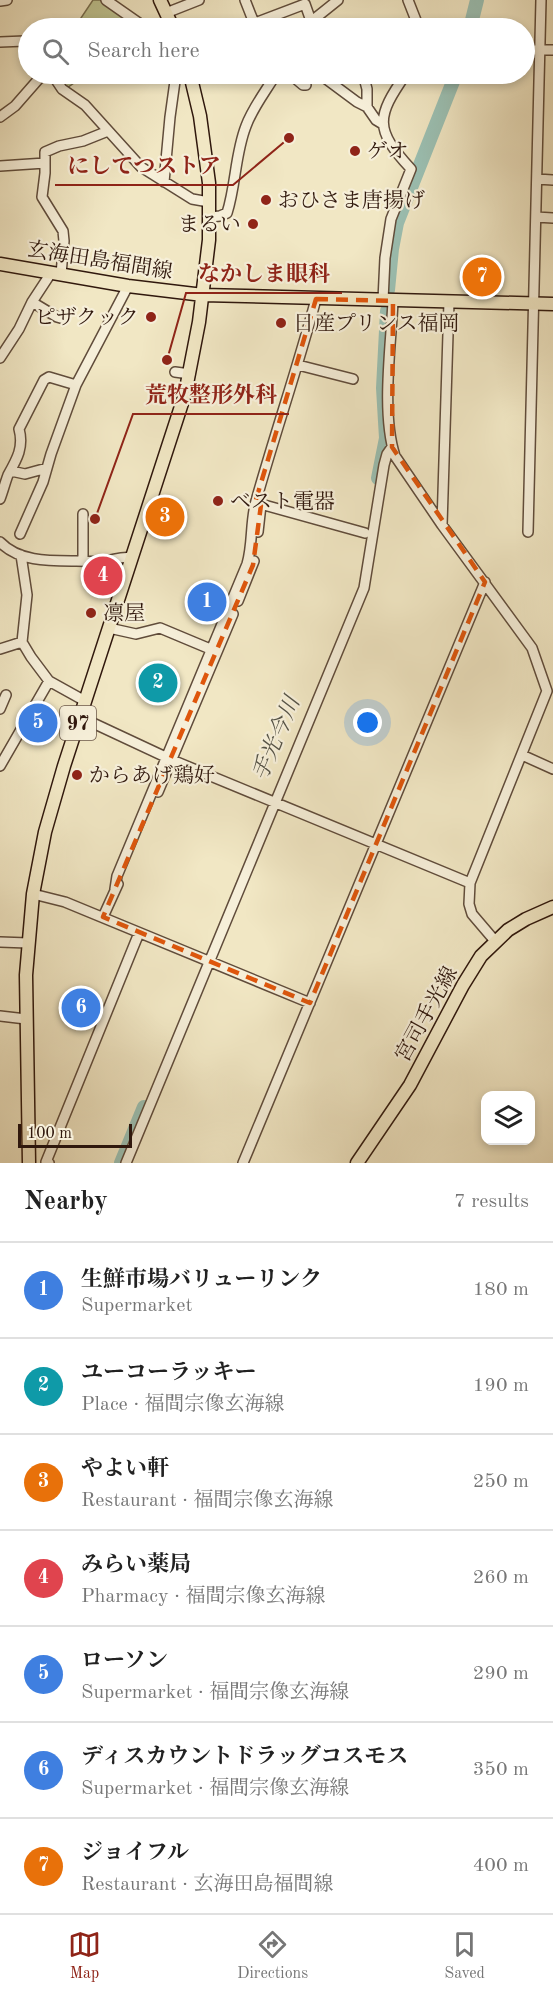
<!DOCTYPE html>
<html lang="en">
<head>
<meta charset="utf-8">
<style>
  body { margin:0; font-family:"Old Standard TT","Noto Serif JP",serif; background:#f6f6f6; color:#222 }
  .controls { position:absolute; right:18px; bottom:18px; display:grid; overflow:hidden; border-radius:12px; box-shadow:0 3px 9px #0003 }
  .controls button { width:54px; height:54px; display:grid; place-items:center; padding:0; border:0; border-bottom:2px solid #e0e0e0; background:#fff; color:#222; font:30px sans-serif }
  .scale { position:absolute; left:18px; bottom:15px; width:114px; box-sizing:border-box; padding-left:6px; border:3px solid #30180d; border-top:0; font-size:16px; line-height:21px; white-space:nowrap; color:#30180d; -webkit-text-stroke:4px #f6efd9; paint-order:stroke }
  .you { position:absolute; left:368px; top:723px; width:21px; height:21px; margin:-15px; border:4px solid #fff; border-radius:50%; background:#1a73e8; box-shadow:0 0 0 9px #1a73e833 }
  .badge { display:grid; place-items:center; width:39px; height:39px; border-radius:50%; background:#8f2418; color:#fff; font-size:20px; font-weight:700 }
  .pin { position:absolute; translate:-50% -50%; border:3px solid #fff; box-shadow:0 2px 6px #0006 }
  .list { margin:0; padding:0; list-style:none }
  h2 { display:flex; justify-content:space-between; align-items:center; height:78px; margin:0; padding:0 24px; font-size:26px }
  h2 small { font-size:20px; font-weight:400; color:#767676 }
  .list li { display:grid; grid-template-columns:39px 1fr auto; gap:18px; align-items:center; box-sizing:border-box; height:96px; padding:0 24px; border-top:2px solid #e0e0e0 }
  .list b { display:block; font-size:22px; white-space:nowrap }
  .list p { margin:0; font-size:20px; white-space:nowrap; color:#767676 }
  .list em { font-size:20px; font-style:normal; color:#767676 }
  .icon { flex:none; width:33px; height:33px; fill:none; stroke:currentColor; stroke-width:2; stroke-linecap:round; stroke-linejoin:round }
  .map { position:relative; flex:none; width:553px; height:1163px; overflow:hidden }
  .search { position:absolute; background:#fff; box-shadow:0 3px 9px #0003; left:18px; right:18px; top:18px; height:66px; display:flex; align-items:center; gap:15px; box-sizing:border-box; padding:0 21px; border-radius:33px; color:#767676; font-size:22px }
  .sheet { height:750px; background:#fff }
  nav { display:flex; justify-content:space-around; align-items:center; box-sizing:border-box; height:84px; border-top:2px solid #e0e0e0; background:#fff; font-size:16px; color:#767676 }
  nav a { display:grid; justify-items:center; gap:3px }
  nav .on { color:#8f2418 }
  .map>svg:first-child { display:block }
</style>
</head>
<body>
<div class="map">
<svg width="553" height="1163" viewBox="0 0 553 1163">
  <defs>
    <pattern id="grass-tufts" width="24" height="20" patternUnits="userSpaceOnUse" patternTransform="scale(1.5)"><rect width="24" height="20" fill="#bfc491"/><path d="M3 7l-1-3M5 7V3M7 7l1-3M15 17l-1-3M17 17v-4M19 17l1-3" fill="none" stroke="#a4a87c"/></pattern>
  </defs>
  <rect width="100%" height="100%" fill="#f1e7c4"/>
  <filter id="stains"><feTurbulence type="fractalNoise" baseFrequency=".00333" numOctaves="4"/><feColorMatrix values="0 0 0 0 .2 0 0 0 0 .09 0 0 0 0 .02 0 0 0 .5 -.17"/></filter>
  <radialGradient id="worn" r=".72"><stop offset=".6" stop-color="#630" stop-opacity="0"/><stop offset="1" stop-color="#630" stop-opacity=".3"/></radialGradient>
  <!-- grass -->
  <path fill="url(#grass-tufts)" stroke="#786e4f" stroke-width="1.5" d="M93 0H100L140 28H72L77 24Z
    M57 74H125L108 83 81 78 67 88Z"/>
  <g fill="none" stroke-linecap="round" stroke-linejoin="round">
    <!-- river -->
    <path stroke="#9bc0b3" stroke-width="14" d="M470 28 477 0
      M388 290 392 249 397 223 456 74
      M378 478 386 438 383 388 387 311
      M121 1163 144 1107"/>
    <!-- minor casing -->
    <g stroke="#604c3b" stroke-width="12">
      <path id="minor" d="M106 0 146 28
        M245 0 256 28
        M408 0 419 28
        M0 1 7 0
        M166 13 199 0
        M242 28 305 4 311 21
        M303 28 338 0
        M0 42 25 41 28 43
        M524 50H553
        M52 74 62 89 85 105 141 167 192 199 209 202
        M212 74 219 78 223 76
        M290 74 303 85H306
        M363 74 367 89V107
        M326 79 357 102 367 107 376 120 381 123
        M0 117 15 106 43 74
        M0 166 45 163
        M537 179 553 180
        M164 182 170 117 176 74
        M210 217 220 216 227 213C236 185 235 154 246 126 253 107 266 91 276 74
        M536 217 553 218
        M61 274 64 241 63 231 42 197 45 173V152L59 146 83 141 108 131
        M383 300 385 258 391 219 411 169C374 129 376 117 406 74
        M393 301C391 346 381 413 395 456L442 525 532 648 547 691 470 883 469 904 472 914 495 941
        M32 302 57 317 64 319
        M0 358 19 329 32 302 51 273
        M298 365 353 379
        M175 372 190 374
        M11 471 25 474 47 468
        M0 499C3 491 5 483 8 475 17 459 24 447 19 429L44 380 49 377 76 385
        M257 503 365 533
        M442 525 449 302
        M258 532 261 505
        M528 532 541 0
        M20 534 43 482 51 454 76 385 128 286
        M0 542C19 562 50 561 76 561 85 561 95 562 104 561 115 560 121 556 132 558
        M21 555 27 595 22 642 31 657 49 681 85 701
        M83 561V514
        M238 601 254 561
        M109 628 136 634 160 628 215 651
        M0 649 22 642
        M0 709 6 695
        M80 717 172 760 470 883
        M522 755 553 769
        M0 766 49 681
        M158 792 233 614
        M115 889 117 876 247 564C253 544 250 522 256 501 275 433 298 367 316 299
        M33 894 65 902 310 1003
        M103 917 118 884
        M0 942 28 943
        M0 1016 26 1019
        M49 1163 46 1162 139 933
        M126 1163 364 588 384 465 387 454 392 447
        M243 1163 485 582"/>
    </g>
    <!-- major casing -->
    <g stroke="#30180d" stroke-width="15">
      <path id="major" d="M160 0 173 28
        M0 264 128 286 203 295 553 304
        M29 1163 26 975 33 894 45 832 64 766 185 394 199 322 209 240V183L200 116 190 74
        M357 1163 410 1085 463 985 481 956 508 930 526 919 553 907"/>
    </g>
    <!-- minor -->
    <use href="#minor" stroke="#f6efd9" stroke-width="9"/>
    <!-- major -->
    <use href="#major" stroke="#f1e7c4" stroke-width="12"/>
  </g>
  <!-- marked area -->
  <path fill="none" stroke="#df560c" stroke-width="4.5" stroke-dasharray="12 8" stroke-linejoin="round" d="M316 299 393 301 392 447 485 582 310 1003 103 917 253 565 261 505 255 503Z"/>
  <!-- markers -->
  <g fill="#8f2418" stroke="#f6efd9" stroke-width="2">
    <circle cx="355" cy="151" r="6"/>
    <circle cx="266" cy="200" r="6"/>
    <circle cx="253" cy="224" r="6"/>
    <circle cx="151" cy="317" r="6"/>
    <circle cx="281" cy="323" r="6"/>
    <circle cx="218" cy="501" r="6"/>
    <circle cx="91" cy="613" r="6"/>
    <circle cx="77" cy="775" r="6"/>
  </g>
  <g text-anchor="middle" stroke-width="4.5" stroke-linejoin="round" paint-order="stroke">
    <!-- shield labels -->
    <rect fill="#f6efd9" stroke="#6b584a" stroke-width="1.5" x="60" y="706" width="36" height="34" rx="4.5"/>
    <g font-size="20" font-weight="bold" fill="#30180d">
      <text x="78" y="730">97</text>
    </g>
    <!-- poi labels -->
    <g font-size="21" fill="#30180d" stroke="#f6efd9" text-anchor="start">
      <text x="367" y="158">ゲオ</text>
      <text x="278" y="207">おひさま唐揚げ</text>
      <text x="241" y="231" text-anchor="end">まるい</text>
      <text x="139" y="324" text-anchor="end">ピザクック</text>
      <text x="293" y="330">日産プリンス福岡</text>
      <text x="230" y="508">ベスト電器</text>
      <text x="103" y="620">凛屋</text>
      <text x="89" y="782">からあげ鶏好</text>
    </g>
    <!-- street labels -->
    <g font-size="21" fill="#30180d" stroke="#f6efd9">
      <text transform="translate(100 260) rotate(9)" y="7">玄海田島福間線</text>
      <text transform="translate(426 1014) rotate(-61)" y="7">宮司手光線</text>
    </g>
    <!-- water labels -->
    <g font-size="22" font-style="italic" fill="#555347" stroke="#f6efd9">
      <text transform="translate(275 738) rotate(-67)" y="8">手光今川</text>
    </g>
  </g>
  <!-- callouts -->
  <path fill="none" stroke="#8f2418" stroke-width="2" d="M289 138L233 185H55M167 360L186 293H342M95 519L133 414H289"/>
  <g fill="#8f2418" stroke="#f6efd9" stroke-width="2">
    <circle cx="289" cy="138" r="6"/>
    <circle cx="167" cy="360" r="6"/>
    <circle cx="95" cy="519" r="6"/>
  </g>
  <g font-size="22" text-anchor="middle" font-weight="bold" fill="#8f2418" stroke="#f6efd9" stroke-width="4.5" stroke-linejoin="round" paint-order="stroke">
    <text x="144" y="173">にしてつストア</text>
    <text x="264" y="281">なかしま眼科</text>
    <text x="211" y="402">荒牧整形外科</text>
  </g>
  <rect width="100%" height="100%" filter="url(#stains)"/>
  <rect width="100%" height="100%" fill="url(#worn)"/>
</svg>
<div class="controls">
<button><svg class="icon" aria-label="layers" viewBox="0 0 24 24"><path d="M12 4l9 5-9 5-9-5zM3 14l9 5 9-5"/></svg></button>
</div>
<div class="scale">100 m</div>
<div class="you"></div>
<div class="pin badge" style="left:207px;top:602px;background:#3f7fe0">1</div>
<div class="pin badge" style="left:158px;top:683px;background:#0f9aa8">2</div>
<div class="pin badge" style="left:165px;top:517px;background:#e8710a">3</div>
<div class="pin badge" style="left:103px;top:576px;background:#e0444e">4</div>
<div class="pin badge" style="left:38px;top:723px;background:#3f7fe0">5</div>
<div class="pin badge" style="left:81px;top:1008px;background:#3f7fe0">6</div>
<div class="pin badge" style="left:482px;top:277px;background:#e8710a">7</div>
<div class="search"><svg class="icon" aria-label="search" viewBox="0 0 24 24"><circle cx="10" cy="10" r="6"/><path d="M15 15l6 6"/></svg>Search here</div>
</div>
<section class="sheet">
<h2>Nearby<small>7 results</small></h2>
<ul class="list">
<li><span class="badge" style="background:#3f7fe0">1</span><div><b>生鮮市場バリューリンク</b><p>Supermarket</p></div><em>180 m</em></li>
<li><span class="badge" style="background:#0f9aa8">2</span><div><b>ユーコーラッキー</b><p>Place · 福間宗像玄海線</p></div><em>190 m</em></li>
<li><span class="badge" style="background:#e8710a">3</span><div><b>やよい軒</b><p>Restaurant · 福間宗像玄海線</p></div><em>250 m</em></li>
<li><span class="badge" style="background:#e0444e">4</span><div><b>みらい薬局</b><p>Pharmacy · 福間宗像玄海線</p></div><em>260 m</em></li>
<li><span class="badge" style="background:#3f7fe0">5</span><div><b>ローソン</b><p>Supermarket · 福間宗像玄海線</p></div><em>290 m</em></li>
<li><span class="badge" style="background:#3f7fe0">6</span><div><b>ディスカウントドラッグコスモス</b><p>Supermarket · 福間宗像玄海線</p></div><em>350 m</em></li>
<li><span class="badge" style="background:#e8710a">7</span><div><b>ジョイフル</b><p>Restaurant · 玄海田島福間線</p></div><em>400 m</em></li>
</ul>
</section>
<nav>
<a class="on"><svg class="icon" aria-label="map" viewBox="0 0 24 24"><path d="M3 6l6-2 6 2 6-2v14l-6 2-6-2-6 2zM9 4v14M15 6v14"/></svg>Map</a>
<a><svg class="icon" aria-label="directions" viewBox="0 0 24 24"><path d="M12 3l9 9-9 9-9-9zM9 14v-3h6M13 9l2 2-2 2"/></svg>Directions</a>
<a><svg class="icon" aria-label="saved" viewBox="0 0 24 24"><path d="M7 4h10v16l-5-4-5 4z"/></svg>Saved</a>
</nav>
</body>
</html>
